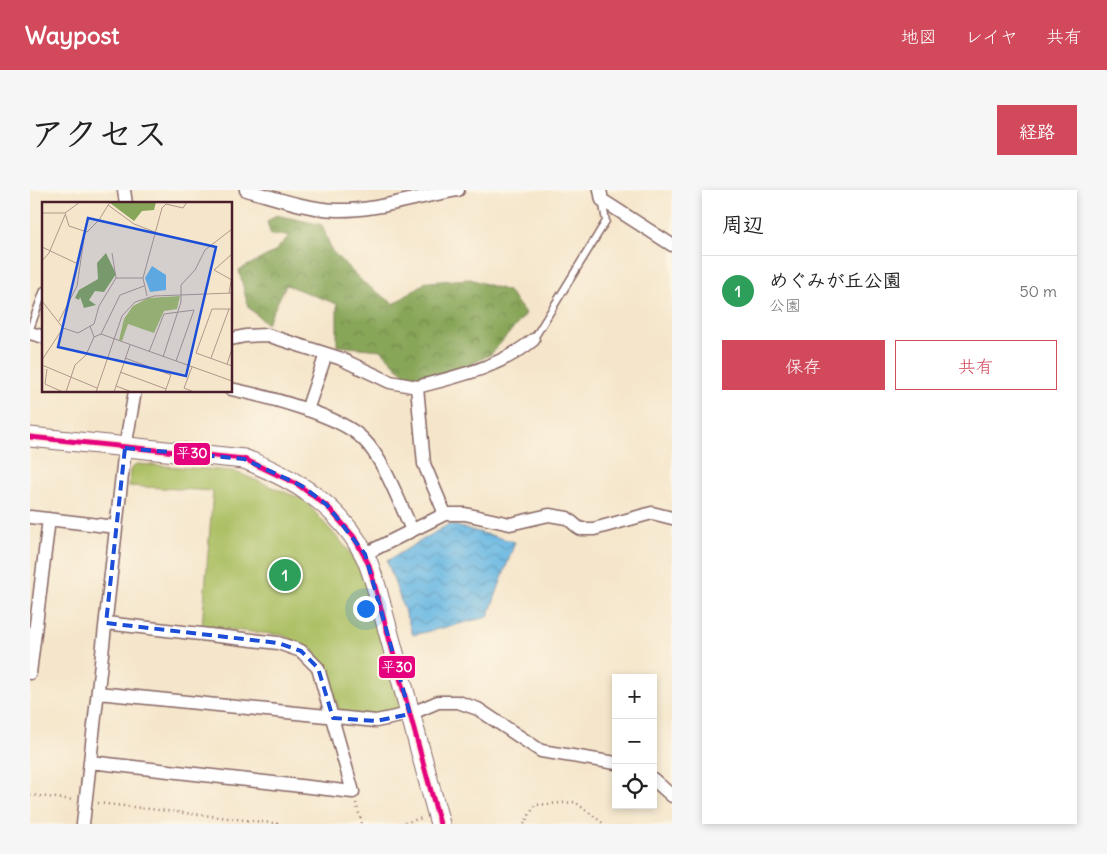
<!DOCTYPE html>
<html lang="ja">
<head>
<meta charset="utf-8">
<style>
  body { margin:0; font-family:Delius,"Klee One",sans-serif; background:#f6f6f6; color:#222 }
  .controls { position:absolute; right:15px; bottom:15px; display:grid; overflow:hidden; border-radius:0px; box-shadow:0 2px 8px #0003 }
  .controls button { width:45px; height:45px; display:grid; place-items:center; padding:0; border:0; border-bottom:1px solid #e0e0e0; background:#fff; color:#222; font:25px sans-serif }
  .you { position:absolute; left:335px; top:418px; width:18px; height:18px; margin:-12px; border:4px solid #fff; border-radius:50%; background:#1a73e8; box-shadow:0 0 0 8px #1a73e833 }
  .badge { display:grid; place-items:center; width:32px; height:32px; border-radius:50%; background:#d1495b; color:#fff; font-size:16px; font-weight:700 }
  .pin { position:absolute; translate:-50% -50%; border:2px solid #fff; box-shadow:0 1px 5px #0006 }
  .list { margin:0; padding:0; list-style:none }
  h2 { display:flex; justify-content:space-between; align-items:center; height:65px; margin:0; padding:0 20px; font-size:21px }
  h2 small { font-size:16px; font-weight:400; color:#767676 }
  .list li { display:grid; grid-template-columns:32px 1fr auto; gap:15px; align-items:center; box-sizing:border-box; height:70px; padding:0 20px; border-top:1px solid #e0e0e0 }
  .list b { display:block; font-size:19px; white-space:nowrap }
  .list p { margin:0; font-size:16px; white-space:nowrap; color:#767676 }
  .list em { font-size:16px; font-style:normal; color:#767676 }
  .actions { display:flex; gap:10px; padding:15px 20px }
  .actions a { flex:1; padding:11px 0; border:1px solid #d1495b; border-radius:0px; text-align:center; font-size:18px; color:#d1495b }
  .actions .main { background:#d1495b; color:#fff }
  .icon { flex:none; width:28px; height:28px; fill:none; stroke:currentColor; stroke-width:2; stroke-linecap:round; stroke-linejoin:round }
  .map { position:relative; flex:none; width:642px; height:634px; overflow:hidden; border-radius:0px }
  header { display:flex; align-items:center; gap:30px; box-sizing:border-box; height:70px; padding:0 25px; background:#d1495b; color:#fff }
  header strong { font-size:24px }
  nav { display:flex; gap:28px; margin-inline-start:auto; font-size:18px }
  .intro { display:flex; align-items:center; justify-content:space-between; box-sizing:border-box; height:120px; padding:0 30px }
  h1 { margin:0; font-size:35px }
  .button { padding:12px 22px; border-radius:0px; background:#d1495b; color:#fff; font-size:18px; font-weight:700 }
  main { display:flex; gap:30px; padding:0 30px }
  aside { flex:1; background:#fff; border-radius:0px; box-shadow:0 2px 8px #0003 }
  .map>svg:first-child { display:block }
</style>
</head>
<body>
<header>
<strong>Waypost</strong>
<nav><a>地図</a><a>レイヤ</a><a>共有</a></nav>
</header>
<div class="intro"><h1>アクセス</h1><a class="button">経路</a></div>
<main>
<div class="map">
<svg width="642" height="634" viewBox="0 0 642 634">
  <defs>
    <pattern id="forest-crowns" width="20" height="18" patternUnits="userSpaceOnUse" patternTransform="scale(1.25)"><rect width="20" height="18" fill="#88a659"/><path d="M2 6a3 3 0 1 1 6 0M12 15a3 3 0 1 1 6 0" fill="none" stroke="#71874a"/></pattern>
    <pattern id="water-waves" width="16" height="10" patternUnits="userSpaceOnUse" patternTransform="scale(1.25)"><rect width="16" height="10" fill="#69b8e3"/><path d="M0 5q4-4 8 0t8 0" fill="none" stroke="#5895b8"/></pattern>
  </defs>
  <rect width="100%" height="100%" fill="#fcf5e5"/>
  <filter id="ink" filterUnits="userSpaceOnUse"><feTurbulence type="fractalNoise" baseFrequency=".02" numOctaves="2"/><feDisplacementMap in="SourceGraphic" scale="10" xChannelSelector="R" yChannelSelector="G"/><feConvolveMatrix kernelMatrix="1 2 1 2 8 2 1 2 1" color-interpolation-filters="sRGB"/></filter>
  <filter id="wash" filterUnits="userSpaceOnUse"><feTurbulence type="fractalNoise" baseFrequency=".0096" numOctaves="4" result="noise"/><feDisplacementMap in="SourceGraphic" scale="20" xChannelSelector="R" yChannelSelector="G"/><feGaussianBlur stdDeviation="1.12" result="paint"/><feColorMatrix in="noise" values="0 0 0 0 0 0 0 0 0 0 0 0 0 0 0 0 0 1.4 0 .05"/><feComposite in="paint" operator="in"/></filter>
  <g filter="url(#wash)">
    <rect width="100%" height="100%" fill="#f5e6cb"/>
    <!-- green -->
    <path fill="#abbf63" stroke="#7a6f47" d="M107 274 203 281 274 310 327 370 340 401 372 519 331 527 309 520 284 460 252 445 172 437 183 301 99 296 100 280Z"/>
    <!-- forest -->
    <path fill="url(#forest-crowns)" stroke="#696242" d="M246 25 292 35 302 61 334 93 364 114 396 92 440 89 478 101 496 124 461 164 406 193 377 187 351 160 307 156V114L256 95 237 134 218 117 209 80 244 62 260 45H241L237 32Z"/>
    <!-- water -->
    <path fill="url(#water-waves)" stroke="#5a6c87" d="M419 334 485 352 458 427 383 445 357 371Z"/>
  </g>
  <g filter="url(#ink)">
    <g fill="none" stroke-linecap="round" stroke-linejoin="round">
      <!-- lane casing -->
      <g stroke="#866563" stroke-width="9">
        <path id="lane" d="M0 139 14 100
          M503 150 576 31 572 10"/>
      </g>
      <!-- street casing -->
      <g stroke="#866563" stroke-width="15">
        <path id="street" d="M94 0 96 14
          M216 0C246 8 276 19 306 20 348 21 388 6 428 0
          M570 0 572 10 642 55
          M0 143 14 147
          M201 149 215 146 237 145 309 168 360 192 387 197 394 274 415 324
          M387 197C428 186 469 178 503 150
          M201 199C234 206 310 225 333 249 353 268 370 314 382 340
          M277 220 296 164
          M0 327 86 337
          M335 364 415 324H435L480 334 519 325 537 328 550 339H564L622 323 642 328
          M0 483 19 329
          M68 503 346 531 380 524 408 512H428L448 519 511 561 586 573
          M60 572 323 602 288 478 271 461 248 453 76 433
          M623 589 642 606
          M53 634 95 258 105 201"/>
      </g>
      <!-- secondary casing -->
      <g stroke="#866563" stroke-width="21">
        <path id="secondary" d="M0 247 214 269C263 288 309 315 334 364 339 373 342 385 346 396L410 634"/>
      </g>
      <!-- path -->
      <path stroke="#866563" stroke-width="2.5" stroke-dasharray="1 4" stroke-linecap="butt" d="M0 605 44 610
        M68 613 250 634
        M326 613 332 634
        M370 634 392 628
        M494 634 505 615 545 612 574 634"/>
      <!-- lane -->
      <use href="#lane" stroke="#fff" stroke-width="6"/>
      <!-- street -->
      <use href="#street" stroke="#fff" stroke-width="12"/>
      <!-- secondary -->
      <use href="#secondary" stroke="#fff" stroke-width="19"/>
      <!-- bus-1 casing -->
      <g stroke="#fcf5e5" stroke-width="9">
        <path id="bus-1" d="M0 247 214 269 267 294 298 317 324 347 339 375 410 634"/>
      </g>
      <!-- bus-1 -->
      <use href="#bus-1" stroke="#e5007d" stroke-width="5"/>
    </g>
  </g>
  <!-- marked area -->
  <path fill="none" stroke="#1d4ed8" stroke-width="4" stroke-dasharray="10 6" stroke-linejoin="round" d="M95 258 214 269 272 296 297 315 335 364 380 524 346 531 303 528 288 478 271 461 248 453 76 433Z"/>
  <!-- overview -->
  <g transform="translate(12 12)">
    <rect width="190" height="190" fill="#f5e6cb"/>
    <path d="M138 94 135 107 122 109 112 131 86 122 80 139 77 138 82 117 91 104 106 96Z" fill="#abbf63"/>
    <path d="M114 0 112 8 100 9 92 19 68 1ZM64 51 74 72 62 90 53 89 47 98 54 103 42 106 38 95 37 98 33 96 37 88 56 77 55 61Z" fill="#88a659"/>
    <path d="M110 64 124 73V88L108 90 103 76Z" fill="#69b8e3"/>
    <path fill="none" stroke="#b1968b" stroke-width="1" d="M66 3 92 22 113 30M0 11H23L38 0M23 11 27 24 45 30 57 18 68 0M0 45 36 62M70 51 74 76M190 52 172 68 190 78M0 59 7 51 23 13M187 91 190 74M105 94 101 76 120 6 124 2 141 6 145 0M0 99 21 126M190 107H170L154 151 190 164M17 119 35 84 43 30M21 126 36 131 52 122 57 104 74 76H101M59 132 78 93 102 84M52 135 59 132 190 179M107 150 122 112 152 108 134 159M121 155 139 100V83L153 68 163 48 190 27M83 156 129 173 123 190M169 156 187 107M0 158 21 126M185 162 190 147M0 163 55 186M150 165 142 186 152 190M5 167 3 182 21 190M78 170 124 187M74 184 90 190M24 190 33 163 44 153 52 135 48 124M54 190 80 114 93 100 112 94 190 91M72 190 88 143"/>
    <path fill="#1d4ed8" fill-opacity="0.15" stroke="#1d4ed8" stroke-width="2.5" d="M46 16 174 45 144 174 16 145Z"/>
    <rect width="190" height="190" fill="none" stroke="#4a1f2b" stroke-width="2.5"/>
  </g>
  <g stroke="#fcf5e5" stroke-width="2">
    <rect x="143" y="252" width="38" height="24" rx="5" fill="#e5007d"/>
    <rect x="348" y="465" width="38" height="24" rx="5" fill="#e5007d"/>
  </g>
  <g font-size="14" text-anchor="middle" font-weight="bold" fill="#fff">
    <text x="162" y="268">平30</text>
    <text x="367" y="482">平30</text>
  </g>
</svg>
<div class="controls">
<button>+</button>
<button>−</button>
<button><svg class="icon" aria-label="locate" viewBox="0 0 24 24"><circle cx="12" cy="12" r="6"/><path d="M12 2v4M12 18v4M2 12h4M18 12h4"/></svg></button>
</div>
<div class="you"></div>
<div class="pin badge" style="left:255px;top:385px;background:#2e9e5b">1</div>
</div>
<aside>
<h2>周辺<small></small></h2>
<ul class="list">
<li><span class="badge" style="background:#2e9e5b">1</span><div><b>めぐみが丘公園</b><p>公園</p></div><em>50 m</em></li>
</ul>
<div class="actions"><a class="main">保存</a><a>共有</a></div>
</aside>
</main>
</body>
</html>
